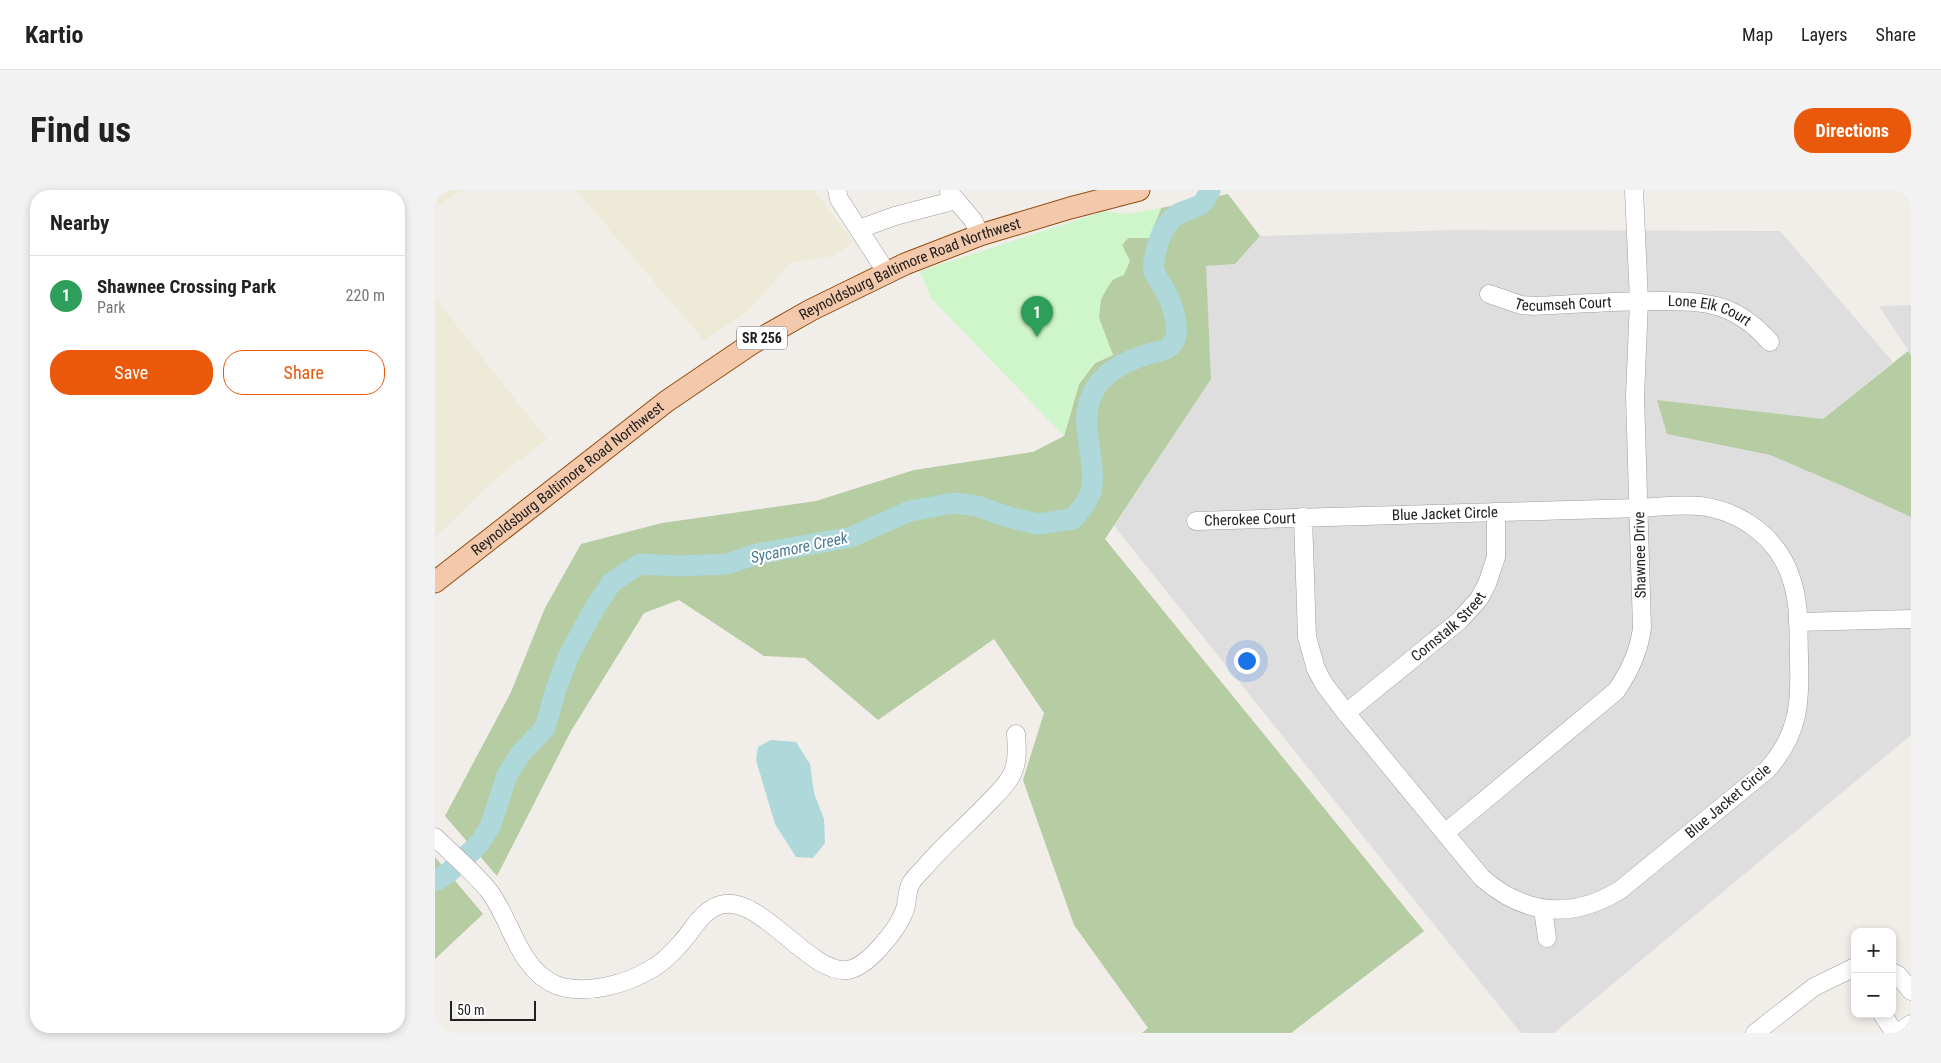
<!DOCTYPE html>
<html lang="en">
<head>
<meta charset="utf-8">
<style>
  body { margin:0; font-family:"Roboto Condensed",sans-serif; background:#f2f2f2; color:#222 }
  .controls { position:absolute; right:15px; bottom:15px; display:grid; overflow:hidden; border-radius:10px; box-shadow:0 2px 8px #0003 }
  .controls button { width:45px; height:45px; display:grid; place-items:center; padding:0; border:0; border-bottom:1px solid #e0e0e0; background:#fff; color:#222; font:25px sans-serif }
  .scale { position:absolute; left:15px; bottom:12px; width:86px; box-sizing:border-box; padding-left:5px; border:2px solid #212121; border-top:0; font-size:14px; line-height:18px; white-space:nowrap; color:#212121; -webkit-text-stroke:4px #fff; paint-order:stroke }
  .you { position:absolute; left:811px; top:470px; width:18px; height:18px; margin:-12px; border:4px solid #fff; border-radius:50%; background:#1a73e8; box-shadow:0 0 0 8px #1a73e833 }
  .badge { display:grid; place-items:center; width:32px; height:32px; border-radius:50%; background:#ea580c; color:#fff; font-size:16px; font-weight:700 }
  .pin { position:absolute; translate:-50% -41px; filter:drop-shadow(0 1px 2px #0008) }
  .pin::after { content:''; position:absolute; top:26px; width:18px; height:15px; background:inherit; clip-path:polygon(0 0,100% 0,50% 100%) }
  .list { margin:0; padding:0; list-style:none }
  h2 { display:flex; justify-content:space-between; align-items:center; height:65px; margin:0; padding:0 20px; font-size:21px }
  h2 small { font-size:16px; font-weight:400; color:#767676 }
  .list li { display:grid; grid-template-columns:32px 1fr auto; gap:15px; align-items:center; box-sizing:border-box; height:80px; padding:0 20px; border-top:1px solid #e0e0e0 }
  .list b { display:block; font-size:19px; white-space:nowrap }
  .list p { margin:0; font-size:16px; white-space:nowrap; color:#767676 }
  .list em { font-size:16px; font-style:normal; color:#767676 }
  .actions { display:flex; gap:10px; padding:15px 20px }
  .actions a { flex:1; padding:11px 0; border:1px solid #ea580c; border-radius:20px; text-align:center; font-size:18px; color:#ea580c }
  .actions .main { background:#ea580c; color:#fff }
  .map { position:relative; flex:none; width:1476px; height:843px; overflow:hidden; border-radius:20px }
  header { display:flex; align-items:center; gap:30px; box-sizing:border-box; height:70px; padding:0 25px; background:#fff; border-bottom:1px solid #e0e0e0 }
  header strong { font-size:24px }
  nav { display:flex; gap:28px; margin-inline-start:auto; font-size:18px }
  .intro { display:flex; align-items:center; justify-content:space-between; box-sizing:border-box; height:120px; padding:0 30px }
  h1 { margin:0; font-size:35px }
  .button { padding:12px 22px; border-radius:20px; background:#ea580c; color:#fff; font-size:18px; font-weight:700 }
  main { display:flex; gap:30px; padding:0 30px }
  aside { flex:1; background:#fff; border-radius:20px; box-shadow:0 2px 8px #0003 }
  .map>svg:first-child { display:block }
</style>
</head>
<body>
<header>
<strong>Kartio</strong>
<nav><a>Map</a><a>Layers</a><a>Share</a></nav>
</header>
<div class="intro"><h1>Find us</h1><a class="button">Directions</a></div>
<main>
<aside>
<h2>Nearby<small></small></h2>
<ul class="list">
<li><span class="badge" style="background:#2e9e5b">1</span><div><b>Shawnee Crossing Park</b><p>Park</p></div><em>220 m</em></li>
</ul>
<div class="actions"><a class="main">Save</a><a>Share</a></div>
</aside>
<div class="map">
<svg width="1476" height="843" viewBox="0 0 1476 843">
  <rect width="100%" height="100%" fill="#f1ede9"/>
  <!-- residential -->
  <path fill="#dfdedf" d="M1018 40 1345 41 1458 172 1388 229 1223 210 1233 244 1335 265 1410 297 1476 327V545L1119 843H1086L679 336 776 189 770 75 800 74 825 46Z
    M1476 115V165L1444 116Z"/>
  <!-- farmland -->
  <path fill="#edebd7" d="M0 0H27L0 17Z
    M141 0H379L418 52 399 66 356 73 314 120 269 151Z
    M0 108 112 249 62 288 0 347Z"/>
  <!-- forest -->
  <path fill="#b6cca2" d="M793 4 825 46 800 74 771 76 776 189 670 349 989 741 856 843H707L713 838 639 735 588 590 609 523 559 449 443 530 370 468 329 466 244 410 209 423 136 541 62 686 10 626 76 502 110 418 146 354 227 333 381 311 479 280 598 262 629 246 644 194 660 173 678 165C673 154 666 140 664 128 661 105 680 87 694 71L687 55 693 48H714L726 18Z
    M1473 161 1476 165V327L1410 297 1335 265 1232 244 1222 210 1388 229Z
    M0 667 48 724 0 769Z"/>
  <!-- park -->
  <path fill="#cff6cb" d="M726 18 714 48H693L687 55 695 71 689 85 677 90 666 109 664 128 678 165 660 173 644 194 629 246 496 108 485 81 670 21 690 24Z"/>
  <!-- water -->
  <path fill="#aed8da" d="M336 550 361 552 375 574 379 603 389 629 390 653 378 668 361 667 340 634 321 570 323 557Z"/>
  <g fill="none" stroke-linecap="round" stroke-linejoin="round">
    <!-- river -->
    <path stroke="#aed8da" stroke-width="21" d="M0 691 13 683 43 655 55 637 72 585 86 563 110 538 121 499 133 467 159 419 177 392 205 374 243 376 292 374 322 364 416 347 475 321 519 313 542 316 573 327 603 334 638 329C646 319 656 309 657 296 661 263 641 230 660 199 670 181 694 170 713 164 724 161 732 162 739 151 746 142 737 114 732 104 728 96 722 89 719 81 718 76 719 70 720 66 723 50 729 33 743 24 759 15 767 21 775 0"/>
    <!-- minor casing -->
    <g stroke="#9e9e9e" stroke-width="19">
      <g id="minor">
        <path d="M402 0 404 9 452 83"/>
        <path d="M514 2 538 30 545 45"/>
        <path d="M424 39 460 26 521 10"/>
        <path id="s1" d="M1054 104 1086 115 1100 116C1141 114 1182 111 1223 111 1245 111 1267 111 1288 118 1307 125 1322 137 1335 152"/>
        <path id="s2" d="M761 331 1204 318C1224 317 1245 314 1265 316 1307 321 1345 349 1357 391 1365 415 1363 441 1364 466 1365 513 1365 543 1332 580L1185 700C1136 730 1090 725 1047 688L911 523 889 494 881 479 872 447 868 327"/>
        <path d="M1363 432 1476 429"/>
        <path id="s3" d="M911 523 1024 431 1044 409 1052 394 1061 367V322"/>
        <path d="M1010 643 1181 501C1195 481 1204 462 1207 438L1200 206 1204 111 1199 0"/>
        <path d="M0 647C18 665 38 681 54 701 77 731 83 779 121 795 151 806 192 794 218 778 229 772 238 762 246 753 259 739 266 721 285 715 325 703 374 784 412 780 432 778 462 740 469 722 473 713 471 702 476 693 479 688 485 682 490 677 511 652 536 632 558 608 565 601 574 592 578 582 583 571 582 556 581 544"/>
        <path d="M1108 719 1112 748"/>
        <path d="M1457 782 1463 785 1476 801"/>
        <path d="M1447 824 1460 843"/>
        <path d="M1320 843 1379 797 1420 777"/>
        <path d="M1463 843 1476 834"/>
      </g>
    </g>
    <!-- major casing -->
    <g stroke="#914f0e" stroke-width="23">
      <g id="major">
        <path id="s4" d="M0 392 232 211 316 154 376 120 470 74 545 45 635 18 704 0"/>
      </g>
    </g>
    <!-- minor -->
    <use href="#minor" stroke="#fff" stroke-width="18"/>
    <!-- major -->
    <use href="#major" stroke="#f4c8ab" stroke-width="21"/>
  </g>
  <g text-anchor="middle" stroke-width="4" stroke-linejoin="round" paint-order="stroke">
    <!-- shield labels -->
    <rect fill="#fff" stroke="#646464" stroke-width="1" x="302" y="136.5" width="50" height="23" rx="4"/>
    <g font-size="14" font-weight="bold" fill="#212121">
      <text x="327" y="153">SR 256</text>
    </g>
    <!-- street labels -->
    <g font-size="15" fill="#212121" stroke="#fff">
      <text dy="5" stroke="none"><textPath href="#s4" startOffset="572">Reynoldsburg Baltimore Road Northwest</textPath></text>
      <text dy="5" stroke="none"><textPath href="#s1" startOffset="76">Tecumseh Court</textPath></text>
      <text dy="5" stroke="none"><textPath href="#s1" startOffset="224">Lone Elk Court</textPath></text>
      <text dy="5" stroke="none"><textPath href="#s4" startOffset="168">Reynoldsburg Baltimore Road Northwest</textPath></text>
      <text dy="5" stroke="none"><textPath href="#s2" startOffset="249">Blue Jacket Circle</textPath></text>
      <text dy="5" stroke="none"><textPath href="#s2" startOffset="54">Cherokee Court</textPath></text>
      <text transform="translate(1205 365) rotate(-91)" y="5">Shawnee Drive</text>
      <text dy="5" stroke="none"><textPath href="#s3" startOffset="134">Cornstalk Street</textPath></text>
      <text transform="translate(1293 611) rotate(-40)" y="5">Blue Jacket Circle</text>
    </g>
    <!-- water labels -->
    <g font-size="16" font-style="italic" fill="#4b7b93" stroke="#fff">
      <text transform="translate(364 357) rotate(-12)" y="6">Sycamore Creek</text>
    </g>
  </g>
</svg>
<div class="controls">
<button>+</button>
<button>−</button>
</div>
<div class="scale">50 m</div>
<div class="you"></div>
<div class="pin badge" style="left:602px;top:147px;background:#2e9e5b">1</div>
</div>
</main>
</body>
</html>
